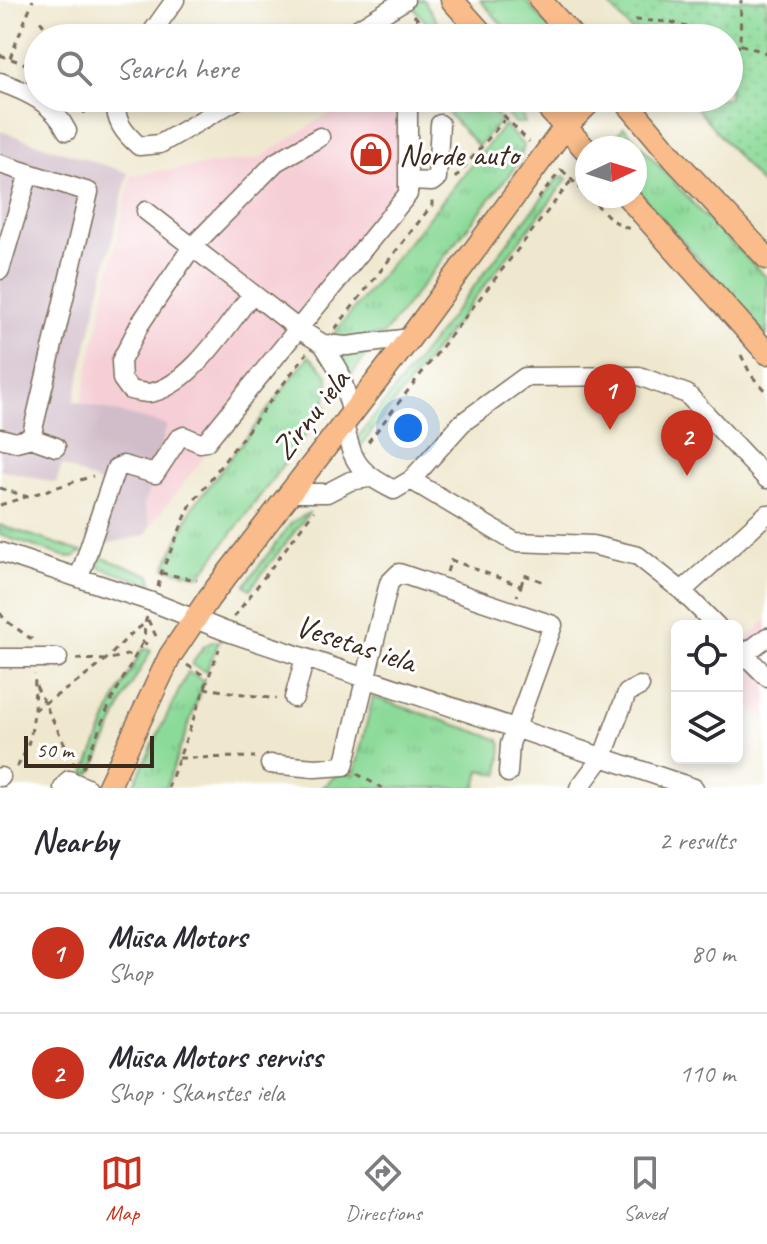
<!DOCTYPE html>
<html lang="en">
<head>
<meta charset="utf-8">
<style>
  body { margin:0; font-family:Caveat,sans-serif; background:#f7f7f7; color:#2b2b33 }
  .controls { position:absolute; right:24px; bottom:24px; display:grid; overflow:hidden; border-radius:12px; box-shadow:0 4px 12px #0003 }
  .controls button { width:72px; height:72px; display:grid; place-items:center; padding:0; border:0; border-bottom:2px solid #e1e1e2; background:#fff; color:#2b2b33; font:40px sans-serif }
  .compass { position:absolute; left:575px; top:136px; width:72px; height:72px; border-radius:50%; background:#fff; box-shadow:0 4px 12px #0003; rotate:86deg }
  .scale { position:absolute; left:24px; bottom:20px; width:130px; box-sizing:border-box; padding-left:8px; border:4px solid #3b2a1e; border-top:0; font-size:22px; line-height:28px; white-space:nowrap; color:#3b2a1e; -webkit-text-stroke:6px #fff; paint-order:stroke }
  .you { position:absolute; left:408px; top:428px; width:28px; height:28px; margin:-20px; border:6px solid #fff; border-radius:50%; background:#1a73e8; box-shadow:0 0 0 12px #1a73e833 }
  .badge { display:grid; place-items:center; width:52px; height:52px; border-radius:50%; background:#c8321e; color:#fff; font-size:26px; font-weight:700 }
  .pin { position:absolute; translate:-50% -66px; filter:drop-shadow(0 2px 4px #0008) }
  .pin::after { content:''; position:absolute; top:42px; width:28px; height:24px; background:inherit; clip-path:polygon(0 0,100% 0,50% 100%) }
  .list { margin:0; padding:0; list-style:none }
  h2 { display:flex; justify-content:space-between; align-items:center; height:104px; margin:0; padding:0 32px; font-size:34px }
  h2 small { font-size:26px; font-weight:400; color:#7c7c81 }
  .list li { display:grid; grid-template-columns:52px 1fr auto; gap:24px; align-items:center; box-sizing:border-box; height:120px; padding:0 32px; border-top:2px solid #e1e1e2 }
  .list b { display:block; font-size:30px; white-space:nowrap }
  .list p { margin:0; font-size:26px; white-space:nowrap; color:#7c7c81 }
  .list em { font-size:26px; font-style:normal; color:#7c7c81 }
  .icon { flex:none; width:44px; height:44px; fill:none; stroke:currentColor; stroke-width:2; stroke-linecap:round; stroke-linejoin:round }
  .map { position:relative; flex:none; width:767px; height:788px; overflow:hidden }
  .search { position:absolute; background:#fff; box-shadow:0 4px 12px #0003; left:24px; right:24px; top:24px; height:88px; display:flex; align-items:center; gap:20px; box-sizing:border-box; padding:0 28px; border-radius:44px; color:#7c7c81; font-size:30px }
  .sheet { height:344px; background:#fff }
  nav { display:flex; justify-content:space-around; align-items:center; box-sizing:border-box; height:112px; border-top:2px solid #e1e1e2; background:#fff; font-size:22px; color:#7c7c81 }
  nav a { display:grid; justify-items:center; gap:4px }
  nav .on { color:#c8321e }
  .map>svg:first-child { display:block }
</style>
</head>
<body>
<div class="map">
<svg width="767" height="788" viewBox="0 0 767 788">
  <defs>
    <pattern id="grass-tufts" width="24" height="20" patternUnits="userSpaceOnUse" patternTransform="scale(2)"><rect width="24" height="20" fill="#8cda99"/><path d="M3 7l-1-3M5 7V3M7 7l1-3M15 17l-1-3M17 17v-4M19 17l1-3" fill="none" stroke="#7abb83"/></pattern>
    <pattern id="park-dots" width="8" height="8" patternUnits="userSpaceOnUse" patternTransform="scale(2)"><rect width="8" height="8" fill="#8cda99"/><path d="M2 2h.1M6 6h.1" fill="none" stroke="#7abb83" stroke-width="1.8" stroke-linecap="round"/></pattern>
  </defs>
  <rect width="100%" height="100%" fill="#fff"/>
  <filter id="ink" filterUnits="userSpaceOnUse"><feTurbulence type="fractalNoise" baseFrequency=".0125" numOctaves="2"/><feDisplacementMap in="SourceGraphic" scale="16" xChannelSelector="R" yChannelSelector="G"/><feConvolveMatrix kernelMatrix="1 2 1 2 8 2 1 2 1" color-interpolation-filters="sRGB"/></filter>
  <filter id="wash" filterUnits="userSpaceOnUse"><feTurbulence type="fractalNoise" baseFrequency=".006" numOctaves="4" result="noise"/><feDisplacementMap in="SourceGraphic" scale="32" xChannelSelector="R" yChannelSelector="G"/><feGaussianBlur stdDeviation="1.8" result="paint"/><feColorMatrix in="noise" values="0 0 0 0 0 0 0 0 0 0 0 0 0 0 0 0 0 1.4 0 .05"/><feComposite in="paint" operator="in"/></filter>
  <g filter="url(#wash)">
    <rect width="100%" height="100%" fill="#efe8cf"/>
    <!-- built -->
    <path fill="#f6cfd6" d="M353 98H415L412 192 151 525 144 507 167 426 81 403 131 175 260 158Z
      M767 620V723L737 696V647Z"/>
    <!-- industrial -->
    <path fill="#d1bdc9" d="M0 131 128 173 74 401 167 425 144 506 151 525 146 535 105 544 86 539 101 484 62 465 56 483 0 469Z"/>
    <!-- grass -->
    <path fill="url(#grass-tufts)" stroke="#64825c" stroke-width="2" d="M419 0H424L436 20 453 38H440L412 6Z
      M480 0H525L559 38H514Z
      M437 98H480L501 120 478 146 437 101Z
      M493 98H510L519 108 525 123H514Z
      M504 125 524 146 519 162 383 335 341 339 332 336Z
      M624 127 707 219 767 278V336L635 188V148H604Z
      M564 176 567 179 356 452 355 441 556 180Z
      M370 350 349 378 340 353Z
      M309 356C328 372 334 379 324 403L327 406 200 576 165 568 192 508Z
      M310 512 250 589 245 585 292 522Z
      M0 525 82 552 74 557H66L0 535Z
      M95 555 150 575 153 585 101 568 95 560Z
      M219 641 206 672 192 665C199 652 203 642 219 641Z
      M147 649 151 651 128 691 93 771 83 778 114 702 142 650Z
      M188 672 204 681 166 788H132Z
      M373 697 498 739 502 745 499 775 480 770 476 788H322L338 773 354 775Z"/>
    <!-- park -->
    <path fill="url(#park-dots)" stroke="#64825c" stroke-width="2" d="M605 0H767V191L688 98H729V38H638Z"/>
  </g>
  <g filter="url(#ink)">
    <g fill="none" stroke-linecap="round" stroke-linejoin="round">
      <!-- minor casing -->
      <g stroke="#7a6c5c" stroke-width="21">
        <path id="minor" d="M148 38 175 0
          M343 38 405 0
          M0 82C28 92 53 103 67 131
          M116 98C114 120 123 132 139 146L160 144 240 98
          M0 164 89 192 31 438 16 442 0 438
          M408 181 432 182 437 178 440 124
          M146 211 297 328 323 344 347 346 410 338
          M0 270 29 173
          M252 294C228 324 190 387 149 393 144 393 136 391 130 390L122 379 121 361 140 324 192 247 276 162 320 137
          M323 344 339 370 352 413
          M344 423C352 462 358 472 394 490L411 480 462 423 525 377 639 376 687 394 767 479
          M31 438 56 447
          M411 480 515 542 592 545 638 556 682 591 767 514
          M289 493H327L350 481 369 478
          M0 552 152 602 225 631 694 788
          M79 578 116 468 123 465 155 474 178 439 184 436 200 443 206 442 408 194V100
          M682 591 717 626
          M737 647 767 677
          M745 654 767 637
          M0 658H58
          M294 698 305 658
          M270 764 315 768 344 766 389 583 399 573 553 625 510 744 508 773
          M0 777H1
          M63 788 69 780 87 788
          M579 788 603 756 627 693 640 686"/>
      </g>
      <!-- major casing -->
      <g stroke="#7a6c5c" stroke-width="25">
        <path id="major" d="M452 0 486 38
          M540 0 574 38
          M539 98 587 151
          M623 98 675 160 767 258
          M627 196 767 353
          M108 788 170 656 209 598 410 338 565 127 594 98"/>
      </g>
      <!-- path -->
      <path stroke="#7a6c5c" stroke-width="3" stroke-dasharray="6 6" stroke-linecap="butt" d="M414 15 434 38
        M635 20 671 22 720 38
        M40 21 47 30 44 38
        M729 41 767 53
        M0 55 37 68
        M10 58 33 0
        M729 60 740 44 741 0
        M37 68 38 56
        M76 98 86 115
        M487 98 529 142
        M698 103 702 98
        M562 170 612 220 631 230
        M455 178 504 120
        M538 199 562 169
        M335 329 432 205V198
        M741 355 751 375 767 393
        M368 442 571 181
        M0 488 31 498
        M0 505 93 476
        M447 572 451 560 521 586 517 596
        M161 573 197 580
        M521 586 524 575 544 582
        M158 587 161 573 190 506 307 353
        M0 613 5 620 34 641
        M147 617C143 626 146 633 143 642L152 647
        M234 617 314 511
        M148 620 157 638
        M76 659 106 660 135 653
        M187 665 208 678
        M36 686 75 765
        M204 688 276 699
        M34 710C57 695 81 681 102 663 117 650 126 636 143 625
        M179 758 255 757
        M17 767C36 738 34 708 35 674
        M83 768 111 701 143 642
        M357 774 382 788
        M168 788 219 649"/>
      <!-- minor -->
      <use href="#minor" stroke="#fff" stroke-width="18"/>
      <!-- major -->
      <use href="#major" stroke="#f9bc8a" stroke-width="22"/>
    </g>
  </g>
  <!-- icons -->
  <defs>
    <g id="shop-ring" transform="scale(2)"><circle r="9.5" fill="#fff" stroke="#c8321e" stroke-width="1.5"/><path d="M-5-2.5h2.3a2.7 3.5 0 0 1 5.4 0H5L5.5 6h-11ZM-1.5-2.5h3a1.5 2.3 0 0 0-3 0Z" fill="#c8321e"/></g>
  </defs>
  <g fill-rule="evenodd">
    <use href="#shop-ring" x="371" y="154"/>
  </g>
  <g text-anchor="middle" stroke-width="6" stroke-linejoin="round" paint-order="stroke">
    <!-- poi labels -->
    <g font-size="32" fill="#3b2a1e" stroke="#fff" text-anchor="start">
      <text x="399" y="165">Norde auto</text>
    </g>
    <!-- street labels -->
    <g font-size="32" fill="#3b2a1e" stroke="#fff">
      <text transform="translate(310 414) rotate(-52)" y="11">Zirņu iela</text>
      <text transform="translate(356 643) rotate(18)" y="11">Vesetas iela</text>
    </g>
  </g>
</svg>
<div class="controls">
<button><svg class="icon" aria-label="locate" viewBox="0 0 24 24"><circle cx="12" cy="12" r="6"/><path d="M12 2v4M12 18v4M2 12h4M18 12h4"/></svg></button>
<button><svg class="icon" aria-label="layers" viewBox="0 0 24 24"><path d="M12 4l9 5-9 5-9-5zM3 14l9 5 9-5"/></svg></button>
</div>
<svg class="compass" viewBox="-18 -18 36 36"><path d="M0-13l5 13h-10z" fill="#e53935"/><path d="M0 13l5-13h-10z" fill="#7c7c81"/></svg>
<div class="scale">50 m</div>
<div class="you"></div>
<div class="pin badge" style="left:610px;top:430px">1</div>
<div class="pin badge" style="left:687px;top:476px">2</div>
<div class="search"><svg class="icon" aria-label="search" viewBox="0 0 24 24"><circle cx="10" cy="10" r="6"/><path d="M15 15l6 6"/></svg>Search here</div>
</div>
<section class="sheet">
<h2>Nearby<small>2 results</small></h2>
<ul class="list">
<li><span class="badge">1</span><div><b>Mūsa Motors</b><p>Shop</p></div><em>80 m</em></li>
<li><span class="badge">2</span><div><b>Mūsa Motors serviss</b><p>Shop · Skanstes iela</p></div><em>110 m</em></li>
</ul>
</section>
<nav>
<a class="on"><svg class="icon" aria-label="map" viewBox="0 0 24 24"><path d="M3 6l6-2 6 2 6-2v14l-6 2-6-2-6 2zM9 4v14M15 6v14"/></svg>Map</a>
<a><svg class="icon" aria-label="directions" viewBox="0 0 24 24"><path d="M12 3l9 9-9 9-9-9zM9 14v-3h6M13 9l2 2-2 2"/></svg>Directions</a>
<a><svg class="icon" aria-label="saved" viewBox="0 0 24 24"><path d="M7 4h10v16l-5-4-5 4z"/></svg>Saved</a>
</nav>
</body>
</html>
